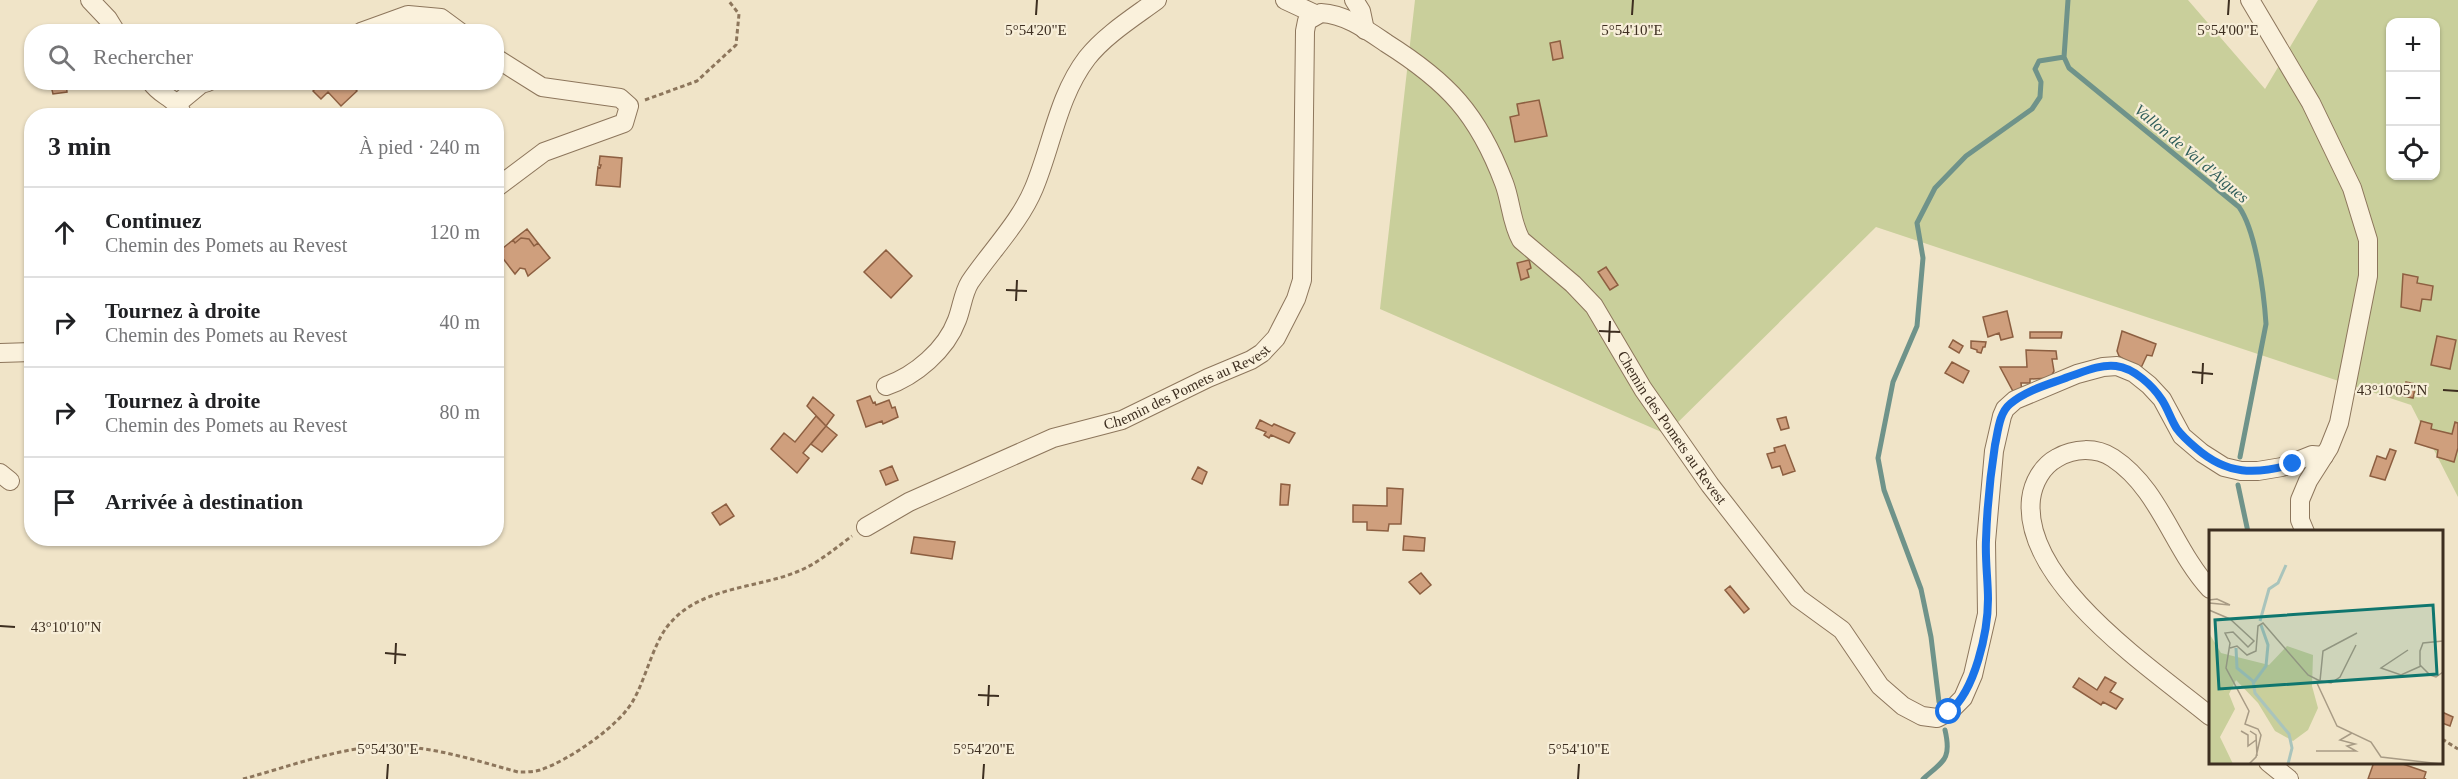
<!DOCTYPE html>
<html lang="fr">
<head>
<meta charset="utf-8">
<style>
  body { margin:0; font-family:"Times New Roman",serif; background:#f2f2f2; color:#202124 }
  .controls { position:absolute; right:18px; top:18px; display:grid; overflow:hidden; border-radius:12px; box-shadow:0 2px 4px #0004 }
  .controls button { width:54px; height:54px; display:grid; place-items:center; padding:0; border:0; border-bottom:2px solid #e0e0e0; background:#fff; color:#202124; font:30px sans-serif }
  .stop { position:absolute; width:18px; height:18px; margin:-14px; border:4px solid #1a73e8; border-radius:50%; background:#fff }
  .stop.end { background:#1a73e8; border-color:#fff; box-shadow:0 2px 6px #0008 }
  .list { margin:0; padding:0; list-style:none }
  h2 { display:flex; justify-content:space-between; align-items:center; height:78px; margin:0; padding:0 24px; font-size:26px }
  h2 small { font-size:20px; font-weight:400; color:#757577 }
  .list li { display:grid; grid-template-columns:39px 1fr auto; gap:18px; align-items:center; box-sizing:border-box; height:90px; padding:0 24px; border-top:2px solid #e0e0e0 }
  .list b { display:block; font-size:22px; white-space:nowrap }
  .list p { margin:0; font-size:20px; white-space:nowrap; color:#757577 }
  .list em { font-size:20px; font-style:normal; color:#757577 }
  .icon { flex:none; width:33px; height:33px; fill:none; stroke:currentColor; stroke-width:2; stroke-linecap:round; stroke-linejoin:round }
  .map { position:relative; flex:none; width:2458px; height:779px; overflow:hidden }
  .search { position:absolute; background:#fff; box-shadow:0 2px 4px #0004; left:24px; top:24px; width:480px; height:66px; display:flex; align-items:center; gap:15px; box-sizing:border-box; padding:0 21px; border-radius:24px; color:#757577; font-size:22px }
  .panel { position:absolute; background:#fff; box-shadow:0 2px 4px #0004; left:24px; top:108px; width:480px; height:438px; border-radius:24px }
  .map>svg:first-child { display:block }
</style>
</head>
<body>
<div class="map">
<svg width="2458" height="779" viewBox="0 0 2458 779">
  <rect width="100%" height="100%" fill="#f0e4c8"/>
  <!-- green -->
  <path fill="#c9cf9b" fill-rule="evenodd" d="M1415 0H2188L2265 89 2318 0H2458V497L2411 405 1876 227 1666 434 1380 309ZM2390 22H2436V176H2390Z"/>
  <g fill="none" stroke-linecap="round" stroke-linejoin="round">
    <!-- stream -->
    <path stroke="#6f938a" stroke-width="5" d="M2068 0 2064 57 2069 68 2239 207C2256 231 2264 293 2266 324L2240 457
      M2238 485 2248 532
      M1939 702 1931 637 1921 589 1884 490 1878 458 1893 382 1917 326 1923 258 1917 223 1935 188 1966 156 2032 109 2040 97 2041 82 2035 69 2039 61 2064 57
      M1923 779C1943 761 1952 760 1945 730"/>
  </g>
  <!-- building -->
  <path fill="#cf9f7d" stroke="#8d5f41" stroke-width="1.5" d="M1560 41 1563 58 1553 60 1550 43Z
    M50 82H66L67 92 53 94Z
    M322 82H350L357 91 341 106 328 92 321 99 313 91Z
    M1539 100 1547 136 1515 142 1510 117 1519 115 1517 104Z
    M600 156 622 158 620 187 596 185 598 167 600 168 601 165H599Z
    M527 229 538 243 534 246 529 239 521 238 515 243 513 240Z
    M521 238 529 239 534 246 538 243 550 258 528 276 525 269 520 268 515 274 498 252 513 240 515 243Z
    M886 250 912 276 891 298 864 272Z
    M1529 260 1531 268 1527 270 1529 277 1521 280 1517 263Z
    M1606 267 1618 285 1610 290 1598 272Z
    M2403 274 2418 277 2417 283 2433 286 2431 300 2422 299 2420 311 2401 307Z
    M2007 311 2013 337 2001 340 1999 333 1988 337 1983 317Z
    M2122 331 2156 344 2152 356 2147 355 2140 370 2119 356 2117 351Z
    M2030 332H2062L2061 338H2030Z
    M2437 336 2456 340 2450 369 2431 365Z
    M1953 340 1963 346 1959 353 1949 347Z
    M1971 341 1986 342 1985 347H1983L1981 353 1977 352V350L1971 348Z
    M2026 350 2056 351 2057 359H2052L2054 371 2050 378 2030 379V383H2021L2022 392 2015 395 2000 367H2027Z
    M1952 362 1969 371 1963 383 1945 373Z
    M2406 382 2416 384 2413 398 2403 396Z
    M870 396 873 403 875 402 876 405 889 400 892 408 895 407 898 417 883 424 882 421 866 427 857 401Z
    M813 397 834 415 826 426 807 406Z
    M816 416 826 426 803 453 809 458 797 473 771 449 784 433 795 442Z
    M1786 417 1789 428 1781 430 1777 419Z
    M1260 420 1272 426 1274 424 1295 433 1289 443 1271 435 1269 438 1264 435 1266 432 1256 428Z
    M2421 421 2432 424 2431 429 2452 434 2455 422 2458 423V448L2454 462 2437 457 2438 450 2415 443Z
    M826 426 837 435 822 452 811 444Z
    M1785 445 1795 471 1783 475 1780 466 1772 468 1767 454 1775 452 1774 448Z
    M2390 449 2396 451 2385 480 2370 476 2377 456 2386 459Z
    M892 466 898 480 886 485 880 471Z
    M1198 467 1207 472 1202 484 1192 479Z
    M1281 484 1290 485 1288 505H1280Z
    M1387 488 1403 489 1401 524H1389L1388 531 1367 530V522H1353V505L1387 506Z
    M726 504 734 516 720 525 712 513Z
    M1404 536 1425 538 1424 551 1403 550Z
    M914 537 955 542 952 559 911 553Z
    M1421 573 1431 585 1420 594 1409 582Z
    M1730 586 1749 609 1744 613 1725 590Z
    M2105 677 2116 683 2110 692 2123 699 2116 709 2103 702 2101 705 2073 687 2079 678 2097 690Z
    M2442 712 2453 717 2450 726 2442 723Z
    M2374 762H2397L2426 772 2424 778 2426 779H2368Z"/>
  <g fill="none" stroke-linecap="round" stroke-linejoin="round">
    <!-- minor casing -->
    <g stroke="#8d765c" stroke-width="20">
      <g id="minor">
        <path d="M90 0 108 19 116 32"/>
        <path d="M1285 0 1315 14"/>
        <path d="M1354 0 1361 11 1365 30"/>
        <path d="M2250 0 2311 103 2352 188 2368 240V276L2339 423 2329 448 2308 481 2300 500V520L2305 532"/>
        <path d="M361 32 408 15 441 18 460 32"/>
        <path d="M496 58 542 87 620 98 629 106 624 123 544 152 496 188"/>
        <path d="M151 82C162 98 176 96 183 116"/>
        <path d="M178 103 201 84 208 82"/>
        <path d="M0 353 32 352"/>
        <path d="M886 386C915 376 946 350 957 320 962 307 963 293 970 282 991 251 1020 222 1034 188 1052 145 1058 96 1087 58 1105 35 1134 17 1157 0"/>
        <path d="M0 473 10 481"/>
        <path id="s1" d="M866 527 909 502 1053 438 1122 420 1208 378 1251 360 1262 353 1276 338 1296 299 1302 280 1305 31 1307 21 1321 13C1345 14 1367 30 1386 43 1448 82 1478 114 1504 183 1511 201 1511 222 1521 240L1573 284 1594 306 1643 389 1710 485 1798 598 1842 630 1880 686 1903 706 1922 716 1937 718 1949 712 1963 698 1973 675 1987 614 1986 542 1994 451 2002 416 2005 409 2015 400 2077 374 2103 367 2117 366 2134 373 2149 385 2162 399 2182 436 2202 453 2224 467 2241 471H2258L2282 467 2312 455 2324 456"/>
        <path d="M2210 589C2173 549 2160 489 2113 458 2096 447 2074 448 2057 458 2042 466 2033 483 2031 499 2022 583 2153 669 2210 716"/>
        <path d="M2268 762 2289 779"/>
      </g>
    </g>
    <!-- path -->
    <path stroke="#8d765c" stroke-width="3" stroke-dasharray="4.5 3" stroke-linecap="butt" d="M645 100 697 81 736 45 739 14 728 0
      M2442 739 2458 749
      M243 779C288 767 340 747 387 746 432 746 474 760 518 772 525 772 533 772 540 770 568 761 621 725 634 699 647 676 654 639 672 621 702 588 754 588 794 573 816 565 833 550 852 536"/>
    <!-- minor -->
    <use href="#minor" stroke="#faf1dc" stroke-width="18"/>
  </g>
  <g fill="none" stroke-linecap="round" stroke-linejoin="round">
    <!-- route -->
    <path stroke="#1a73e8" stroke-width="8" d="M1949 712C1975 691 1988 632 1988 599 1988 580 1985 560 1986 540 1987 509 1990 477 1995 445 1998 432 1999 413 2010 404 2026 390 2050 384 2068 377 2083 372 2100 364 2116 366 2134 368 2153 386 2162 400 2168 409 2171 420 2177 429 2182 436 2189 442 2196 448 2227 475 2255 475 2293 464"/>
  </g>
  <!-- ticks -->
  <path fill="none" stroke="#3d2e20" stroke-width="2" d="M1036 15 1037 0M1632 15 1633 0M2228 15 2229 0M1006 290 1027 291M1016 301 1017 280M1599 331 1620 332M1609 342 1610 321M2192 372 2213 374M2202 384 2203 363M2443 390 2458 391M0 626 15 627M385 653 406 655M395 664 396 643M978 695 999 696M988 706 989 685M387 779 388 764M983 779 984 764M1578 779 1579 764"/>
  <g text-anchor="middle" stroke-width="4.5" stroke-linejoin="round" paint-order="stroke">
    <!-- street labels -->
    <g font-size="15" fill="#3d2e20" stroke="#f7eed8">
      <text dy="5" stroke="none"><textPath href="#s1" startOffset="351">Chemin des Pomets au Revest</textPath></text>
      <text dy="5" stroke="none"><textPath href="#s1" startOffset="1356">Chemin des Pomets au Revest</textPath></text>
    </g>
    <!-- water labels -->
    <g font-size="16" font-style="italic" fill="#2f5d5a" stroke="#f7eed8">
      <text transform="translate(2192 153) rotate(40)" y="6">Vallon de Val d'Aigues</text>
    </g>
  </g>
  <!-- overview -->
  <g transform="translate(2209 530)">
    <rect width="234" height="234" fill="#f0e4c8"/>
    <path d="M0 103 12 123 60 135 78 116 104 125 103 156 109 178 99 200 84 211 66 201 49 173 27 150 20 164 26 179 11 207 24 234H0Z" fill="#c9cf9b"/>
    <path fill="none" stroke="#a9c4bc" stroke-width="3" d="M51 91 60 59 69 53 77 35M27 118 28 138 44 151 46 163 80 204 83 218 79 234M45 152 57 136 59 115 52 95"/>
    <path fill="none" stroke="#a89b85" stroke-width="1.5" d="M0 70 8 69 21 75 0 73M0 80 21 89 45 111 39 117 24 102 16 103 21 113 17 138 40 181 36 194 49 199 52 205 47 227 40 234M234 111 214 113 211 121V135L221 145 227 147 234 142M21 118 28 116 38 125 47 121 49 96 54 93 99 145 111 151 114 121 148 103M199 120 172 138 192 145 212 136M107 151 128 196 162 212 172 227 232 234M112 151 122 153 131 147 147 115M32 201 39 205V216L47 210M41 201 47 205 48 226M107 221H147L138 216 146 214 131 210 143 203"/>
    <path fill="#0f766e" fill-opacity="0.15" stroke="#0f766e" stroke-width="3" d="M224 75 228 144 10 159 6 90Z"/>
    <rect width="234" height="234" fill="none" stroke="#3d2e20" stroke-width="3"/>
  </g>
  <g font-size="15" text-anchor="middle" fill="#3d2e20" stroke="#f7eed8" stroke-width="4.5" stroke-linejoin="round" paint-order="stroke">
    <text x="1036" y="35">5°54'20"E</text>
    <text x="1632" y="35">5°54'10"E</text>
    <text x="2228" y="35">5°54'00"E</text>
    <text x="2392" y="395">43°10'05"N</text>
    <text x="66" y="632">43°10'10"N</text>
    <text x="388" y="754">5°54'30"E</text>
    <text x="984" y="754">5°54'20"E</text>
    <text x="1579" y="754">5°54'10"E</text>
  </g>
</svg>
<div class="controls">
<button>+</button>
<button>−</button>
<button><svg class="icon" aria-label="locate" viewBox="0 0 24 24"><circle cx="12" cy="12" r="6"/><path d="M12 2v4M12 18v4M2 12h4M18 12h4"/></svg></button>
</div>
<div class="stop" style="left:1949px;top:712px"></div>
<div class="stop end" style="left:2293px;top:464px"></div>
<div class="search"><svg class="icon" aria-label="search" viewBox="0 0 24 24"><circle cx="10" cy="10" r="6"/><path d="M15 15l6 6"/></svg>Rechercher</div>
<section class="panel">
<h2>3 min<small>À pied · 240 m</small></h2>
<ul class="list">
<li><svg class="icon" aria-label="ahead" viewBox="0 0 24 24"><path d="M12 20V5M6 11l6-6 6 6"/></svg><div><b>Continuez</b><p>Chemin des Pomets au Revest</p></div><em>120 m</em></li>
<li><svg class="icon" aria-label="right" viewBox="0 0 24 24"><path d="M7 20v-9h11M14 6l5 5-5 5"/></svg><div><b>Tournez à droite</b><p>Chemin des Pomets au Revest</p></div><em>40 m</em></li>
<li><svg class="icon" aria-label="right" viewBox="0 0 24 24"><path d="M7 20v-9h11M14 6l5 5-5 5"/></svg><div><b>Tournez à droite</b><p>Chemin des Pomets au Revest</p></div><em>80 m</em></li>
<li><svg class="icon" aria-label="arrive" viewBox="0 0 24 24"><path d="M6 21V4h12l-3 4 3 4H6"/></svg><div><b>Arrivée à destination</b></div></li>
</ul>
</section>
</div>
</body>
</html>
